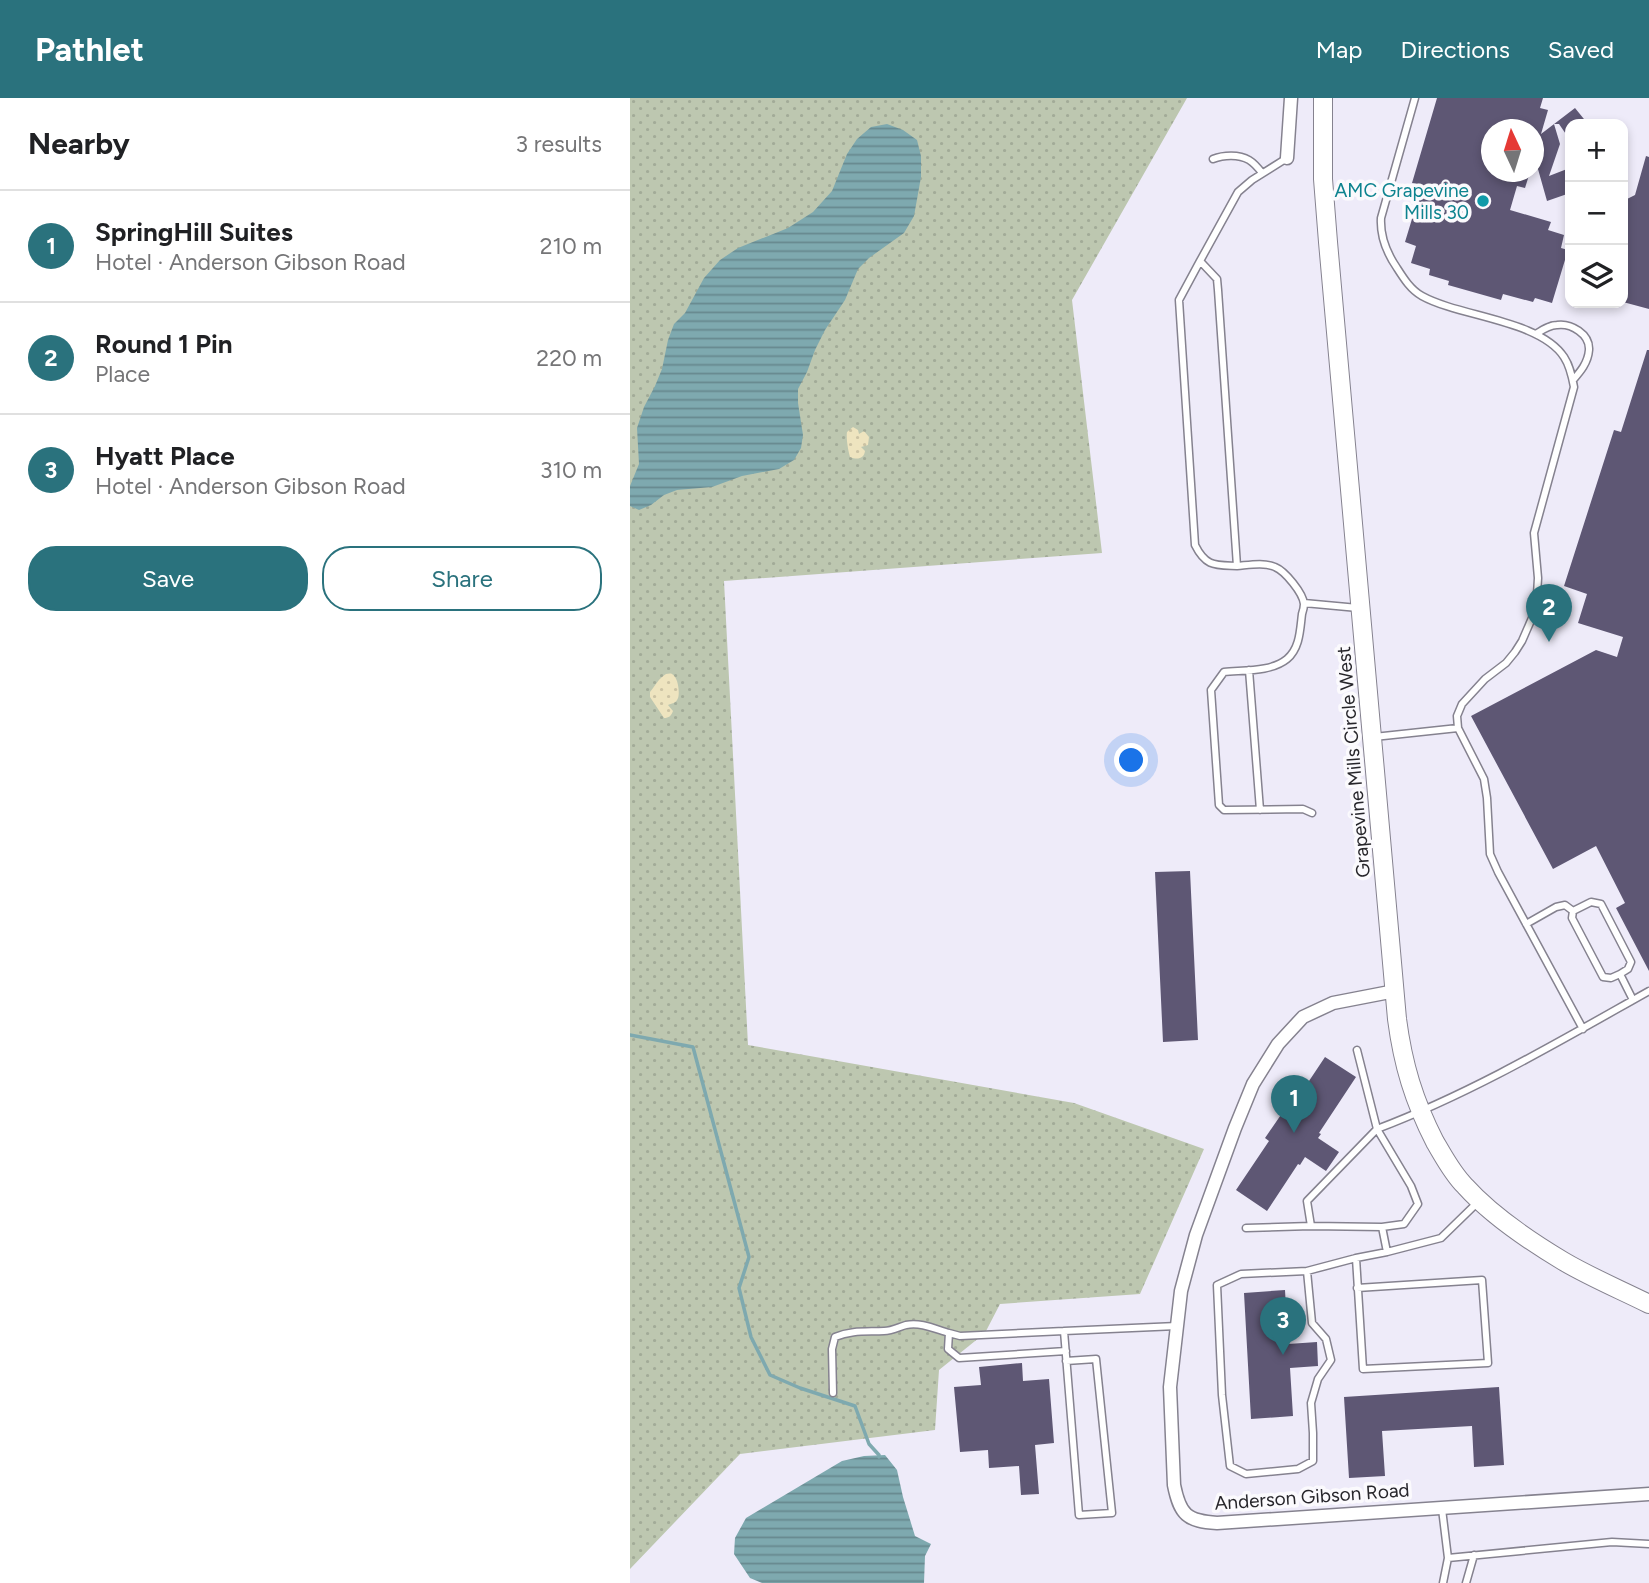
<!DOCTYPE html>
<html lang="en">
<head>
<meta charset="utf-8">
<style>
  body { margin:0; font-family:Figtree,sans-serif; background:#f6f6f6; color:#202124 }
  .controls { position:absolute; right:21px; top:21px; display:grid; overflow:hidden; border-radius:14px; box-shadow:0 4px 10px #0003 }
  .controls button { width:63px; height:63px; display:grid; place-items:center; padding:0; border:0; border-bottom:2px solid #e0e0e0; background:#fff; color:#202124; font:35px sans-serif }
  .compass { position:absolute; left:851px; top:21px; width:63px; height:63px; border-radius:50%; background:#fff; box-shadow:0 4px 10px #0003; rotate:356deg }
  .you { position:absolute; left:502px; top:663px; width:24px; height:24px; margin:-18px; border:5px solid #fff; border-radius:50%; background:#1a73e8; box-shadow:0 0 0 10px #1a73e833 }
  .badge { display:grid; place-items:center; width:46px; height:46px; border-radius:50%; background:#2a727d; color:#fff; font-size:23px; font-weight:700 }
  .pin { position:absolute; translate:-50% -58px; filter:drop-shadow(0 2px 4px #0008) }
  .pin::after { content:''; position:absolute; top:37px; width:24px; height:21px; background:inherit; clip-path:polygon(0 0,100% 0,50% 100%) }
  .list { margin:0; padding:0; list-style:none }
  h2 { display:flex; justify-content:space-between; align-items:center; height:91px; margin:0; padding:0 28px; font-size:30px }
  h2 small { font-size:23px; font-weight:400; color:#757577 }
  .list li { display:grid; grid-template-columns:46px 1fr auto; gap:21px; align-items:center; box-sizing:border-box; height:112px; padding:0 28px; border-top:2px solid #e0e0e0 }
  .list b { display:block; font-size:26px; white-space:nowrap }
  .list p { margin:0; font-size:23px; white-space:nowrap; color:#757577 }
  .list em { font-size:23px; font-style:normal; color:#757577 }
  .actions { display:flex; gap:14px; padding:21px 28px }
  .actions a { flex:1; padding:16px 0; border:2px solid #2a727d; border-radius:28px; text-align:center; font-size:24px; color:#2a727d }
  .actions .main { background:#2a727d; color:#fff }
  .icon { flex:none; width:38px; height:38px; fill:none; stroke:currentColor; stroke-width:2; stroke-linecap:round; stroke-linejoin:round }
  .map { position:relative; flex:none; width:1019px; height:1485px; overflow:hidden }
  header { display:flex; align-items:center; gap:42px; box-sizing:border-box; height:98px; padding:0 35px; background:#2a727d; color:#fff }
  header strong { font-size:33px }
  nav { display:flex; gap:38px; margin-inline-start:auto; font-size:24px }
  main { display:flex }
  aside { flex:1; background:#fff }
  .map>svg:first-child { display:block }
</style>
</head>
<body>
<header>
<strong>Pathlet</strong>
<nav><a>Map</a><a>Directions</a><a>Saved</a></nav>
</header>
<main>
<aside>
<h2>Nearby<small>3 results</small></h2>
<ul class="list">
<li><span class="badge">1</span><div><b>SpringHill Suites</b><p>Hotel · Anderson Gibson Road</p></div><em>210 m</em></li>
<li><span class="badge">2</span><div><b>Round 1 Pin</b><p>Place</p></div><em>220 m</em></li>
<li><span class="badge">3</span><div><b>Hyatt Place</b><p>Hotel · Anderson Gibson Road</p></div><em>310 m</em></li>
</ul>
<div class="actions"><a class="main">Save</a><a>Share</a></div>
</aside>
<div class="map">
<svg width="1019" height="1485" viewBox="0 0 1019 1485">
  <defs>
    <pattern id="grass-dots" width="8" height="8" patternUnits="userSpaceOnUse" patternTransform="scale(1.75)"><rect width="8" height="8" fill="#bdc7b0"/><path d="M2 2h.1M6 6h.1" fill="none" stroke="#a2ab98" stroke-width="1.8" stroke-linecap="round"/></pattern>
    <pattern id="sand-dots" width="8" height="8" patternUnits="userSpaceOnUse" patternTransform="scale(1.75)"><rect width="8" height="8" fill="#eee4bf"/><path d="M2 2h.1M6 6h.1" fill="none" stroke="#ccc3a4" stroke-width="1.8" stroke-linecap="round"/></pattern>
    <pattern id="water-rules" width="6" height="5" patternUnits="userSpaceOnUse" patternTransform="scale(1.75)"><rect width="6" height="5" fill="#7ea9af"/><path d="M0 2.5h6" fill="none" stroke="#67898f"/></pattern>
  </defs>
  <rect width="100%" height="100%" fill="#eeebf9"/>
  <!-- grass -->
  <path fill="url(#grass-dots)" d="M0 0H557L442 202 472 455 94 483 118 947 444 1005 574 1051 510 1196 370 1206 355 1235 309 1272 305 1332 110 1356 0 1471Z"/>
  <!-- sand -->
  <path fill="url(#sand-dots)" d="M223 329 228 332 229 336 234 333 239 339 238 347 231 349 235 353C234 361 227 362 220 359 218 352 216 340 217 334Z
    M36 576C38 576 40 575 42 576 48 579 50 594 48 600 46 605 43 605 38 607L43 613C41 618 39 620 34 620L20 599V594C25 588 29 580 36 576Z"/>
  <!-- water -->
  <path fill="url(#water-rules)" d="M257 26 273 32 287 42 291 58V79L284 118 274 135 239 160 228 171 215 202 195 232 185 252 177 274 168 291V305L173 337 171 350 164 362 149 371 112 378 82 389 47 392 34 397 21 407 9 412 0 408V388L9 366 7 330 14 309 25 288 32 271 38 242 44 226 55 215 74 180 90 162 108 150 158 130 183 114 202 93 217 56 227 41 241 29Z
    M255 1357 267 1372 273 1399 285 1438 301 1446 295 1458 294 1485H132L120 1480 104 1456 105 1440 116 1420 212 1363 234 1358Z"/>
  <g fill="none" stroke-linecap="round" stroke-linejoin="round">
    <!-- stream -->
    <path stroke="#7ea9af" stroke-width="3.5" d="M0 937 63 949 119 1159 109 1190 121 1239 140 1277 170 1290 225 1308 239 1346 249 1357V1359"/>
  </g>
  <!-- building -->
  <path fill="#5e5774" d="M807 0H913L910 10 918 12 911 36 945 10 958 26H940V42L929 26H924L930 46 919 78 937 71 940 82V95L917 103 904 57V32H862V74H900L895 90 887 88 880 112 921 124 918 132 934 137 931 150 938 152 922 205 905 200 903 204 873 196 871 202 818 187 819 183 799 177 800 171 781 165 786 148 775 144 792 88 782 85Z
    M1016 58 1019 59V211L993 204V194L997 181 993 180V103L1005 97Z
    M1017 252H1019V873L986 810 995 805 966 748 923 771 841 618 966 552 987 559 993 539 948 525 957 496 934 488 984 332 991 334Z
    M560 773 568 942 533 944 525 774Z
    M695 959 726 979 689 1035 691 1036 688 1040 709 1054 696 1073 675 1059 670 1067 668 1066 637 1113 606 1092 639 1043 635 1040 657 1008 661 1010Z
    M655 1192 658 1246 687 1244 688 1268 660 1270 663 1318 621 1321 614 1195Z
    M392 1265 393 1283 419 1281 424 1345 405 1347 409 1396 391 1397 389 1368 359 1370 358 1352 330 1354 324 1289 351 1287 349 1269Z
    M869 1289 874 1367 844 1369 842 1328 752 1333 755 1378 719 1380 714 1299Z"/>
  <g fill="none" stroke-linecap="round" stroke-linejoin="round">
    <!-- lane casing -->
    <g stroke="#85828f" stroke-width="9">
      <path id="lane" d="M785 0 751 120C750 138 756 154 767 170 774 181 781 192 792 198 830 219 910 222 934 259 940 268 942 278 944 289L904 435 908 480 907 497 902 520 892 543 885 554 876 565 855 581 832 606 827 618 828 630 854 681 857 700 860 756 868 774 953 931
        M657 60 622 82 608 94 570 163 587 181 588 192 607 468C619 467 634 464 645 469 655 473 673 495 674 506 674 509 673 513 672 516 670 532 670 550 657 561 641 574 614 572 594 574L581 592 589 707 594 712 673 711 682 715
        M583 61C593 57 609 56 619 62 624 65 629 71 632 75
        M570 163 549 202 565 447C576 469 585 467 607 468
        M906 236C912 232 919 227 927 227 941 225 960 236 959 252 958 265 950 274 943 282
        M674 505 728 510
        M619 572 630 712
        M744 639 828 630
        M896 826 926 809 935 807 943 813
        M990 876 998 871 1001 864 971 806 961 804 943 813 942 820 973 879 981 880 990 876 1003 902
        M727 952 747 1031C842 995 930 943 1019 893
        M752 1129 681 1128 677 1103 747 1031 781 1088 788 1106 774 1126 752 1129 757 1154 811 1140 848 1104
        M616 1130 681 1128
        M677 1173 611 1176 587 1187 592 1297 600 1368 616 1376 668 1371 683 1363V1335L681 1305 688 1281 701 1262 696 1241 682 1225 677 1173 726 1160
        M727 1190 852 1182 858 1265 733 1271 726 1160 757 1154
        M434 1233 330 1238 319 1235 318 1251 329 1260 436 1253
        M436 1263 466 1261 482 1415 449 1417 434 1233 547 1228
        M203 1295 202 1251 205 1239C222 1232 237 1234 254 1233 262 1233 269 1229 276 1227 291 1224 305 1231 319 1235
        M812 1411 818 1460 813 1485
        M818 1460 982 1444 1019 1446
        M836 1485 844 1457"/>
    </g>
    <!-- street casing -->
    <g stroke="#85828f" stroke-width="15">
      <path id="street" d="M657 60 661 0
        M765 893 703 905 673 919 648 946 623 986 605 1030 566 1137 551 1193 540 1289 544 1387C550 1417 557 1423 587 1425L1019 1396"/>
    </g>
    <!-- secondary casing -->
    <g stroke="#85828f" stroke-width="20">
      <path id="secondary" d="M693 0V81L698 144 767 921C773 967 784 1003 805 1044 814 1059 822 1075 835 1088 862 1118 898 1142 933 1163 960 1179 991 1192 1019 1206"/>
    </g>
    <!-- lane -->
    <use href="#lane" stroke="#fff" stroke-width="6"/>
    <!-- street -->
    <use href="#street" stroke="#fff" stroke-width="12"/>
    <!-- secondary -->
    <use href="#secondary" stroke="#fff" stroke-width="18"/>
  </g>
  <!-- markers -->
  <circle fill="#0f9aa8" stroke="#fbfafd" stroke-width="2.5" cx="853" cy="103" r="7"/>
  <g text-anchor="middle" stroke-width="7" stroke-linejoin="round" paint-order="stroke">
    <!-- culture labels -->
    <g font-size="19" fill="#0d838f" stroke="#fbfafd" text-anchor="end">
      <text x="839" y="99">AMC Grapevine<tspan x="839" dy="22">Mills 30</tspan></text>
    </g>
    <!-- street labels -->
    <g font-size="19" fill="#27262b" stroke="#fbfafd">
      <text transform="translate(723 664) rotate(-95)" y="7">Grapevine Mills Circle West</text>
      <text transform="translate(682 1398) rotate(-4)" y="7">Anderson Gibson Road</text>
    </g>
  </g>
</svg>
<div class="controls">
<button>+</button>
<button>−</button>
<button><svg class="icon" aria-label="layers" viewBox="0 0 24 24"><path d="M12 4l9 5-9 5-9-5zM3 14l9 5 9-5"/></svg></button>
</div>
<svg class="compass" viewBox="-18 -18 36 36"><path d="M0-13l5 13h-10z" fill="#e53935"/><path d="M0 13l5-13h-10z" fill="#757577"/></svg>
<div class="you"></div>
<div class="pin badge" style="left:664px;top:1035px">1</div>
<div class="pin badge" style="left:919px;top:544px">2</div>
<div class="pin badge" style="left:653px;top:1257px">3</div>
</div>
</main>
</body>
</html>
